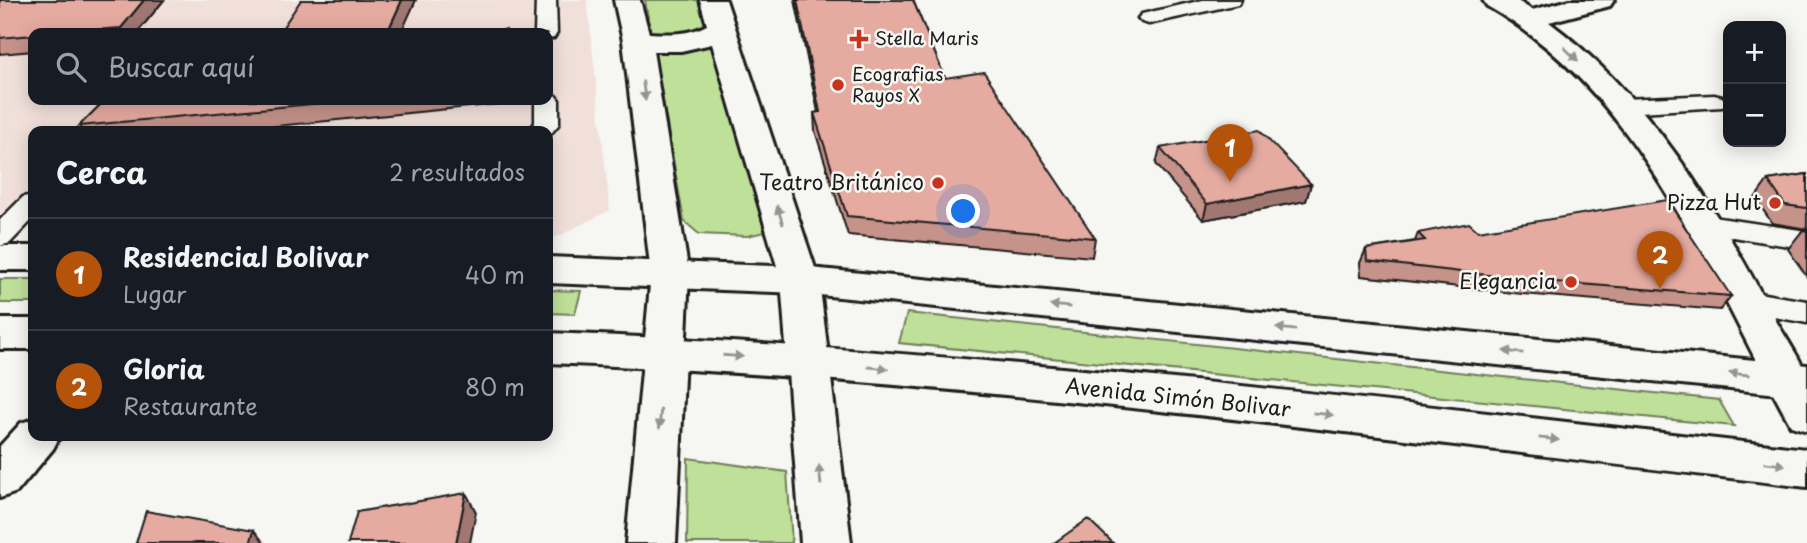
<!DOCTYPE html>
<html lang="es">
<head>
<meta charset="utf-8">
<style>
  body { margin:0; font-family:"Playpen Sans",sans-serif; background:#242831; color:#f1f3f6 }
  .controls { position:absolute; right:21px; top:21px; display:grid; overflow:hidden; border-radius:14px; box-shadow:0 4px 18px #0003 }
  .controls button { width:63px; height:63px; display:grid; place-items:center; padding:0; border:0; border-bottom:2px solid #363941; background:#171b24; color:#f1f3f6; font:35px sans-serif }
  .you { position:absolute; left:964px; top:212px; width:24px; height:24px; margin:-18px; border:5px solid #fff; border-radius:50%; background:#1a73e8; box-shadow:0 0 0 10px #1a73e833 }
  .badge { display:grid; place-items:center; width:46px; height:46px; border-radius:50%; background:#b45309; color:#fff; font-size:23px; font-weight:700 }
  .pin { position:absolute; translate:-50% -58px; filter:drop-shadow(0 2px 4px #0008) }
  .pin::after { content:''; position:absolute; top:37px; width:24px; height:21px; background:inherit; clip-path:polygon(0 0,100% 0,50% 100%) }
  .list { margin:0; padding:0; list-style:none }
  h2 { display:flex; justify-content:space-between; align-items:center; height:91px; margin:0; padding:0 28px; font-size:30px }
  h2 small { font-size:23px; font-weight:400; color:#9ea1a6 }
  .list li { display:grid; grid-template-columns:46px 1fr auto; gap:21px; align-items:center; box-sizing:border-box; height:112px; padding:0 28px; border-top:2px solid #363941 }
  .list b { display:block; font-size:26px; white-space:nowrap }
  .list p { margin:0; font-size:23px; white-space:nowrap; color:#9ea1a6 }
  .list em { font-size:23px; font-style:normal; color:#9ea1a6 }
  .icon { flex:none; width:38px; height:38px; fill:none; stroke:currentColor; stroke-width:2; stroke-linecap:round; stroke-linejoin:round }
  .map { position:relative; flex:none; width:1807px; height:543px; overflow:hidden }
  .search { position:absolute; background:#171b24; box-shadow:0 4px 18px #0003; left:28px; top:28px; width:525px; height:77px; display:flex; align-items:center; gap:18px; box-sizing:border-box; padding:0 24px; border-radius:14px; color:#9ea1a6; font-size:26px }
  .panel { position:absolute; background:#171b24; box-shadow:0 4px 18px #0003; left:28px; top:126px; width:525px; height:315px; border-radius:14px }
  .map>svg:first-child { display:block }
</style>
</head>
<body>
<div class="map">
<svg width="1807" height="543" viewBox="0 0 1807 543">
  <rect width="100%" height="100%" fill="#f6f6f2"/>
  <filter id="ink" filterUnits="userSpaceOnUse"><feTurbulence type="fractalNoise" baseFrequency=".0143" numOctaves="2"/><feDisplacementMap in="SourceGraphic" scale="14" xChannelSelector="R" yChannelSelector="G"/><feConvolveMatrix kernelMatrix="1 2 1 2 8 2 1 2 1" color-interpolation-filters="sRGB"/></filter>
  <g filter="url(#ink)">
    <!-- built -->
    <path fill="#f1e0da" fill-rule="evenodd" d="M0 0H587L610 210 557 237H548V131H33V207L14 208 0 215ZM33 33H548V100H33Z"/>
    <!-- green -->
    <path fill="#bfe099" stroke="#6e7e5a" stroke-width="2" d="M645 0H700L765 232 747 236 699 234 684 221Z
      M0 279H33V303H0Z
      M548 290 581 291 575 314 548 313Z
      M907 313 1719 400 1734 426 899 343Z
      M688 458 787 472 792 543H687Z"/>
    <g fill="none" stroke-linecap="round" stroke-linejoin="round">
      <!-- service casing -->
      <g stroke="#1c1c1c" stroke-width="5">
        <path id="service" d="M536 0H556L557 33 554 38 548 39V33H535Z
          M1203 0H1241L1238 4 1149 24 1142 22 1138 18 1142 14Z
          M548 93 555 95 559 100V124L548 137V131H528L535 123V100H548Z
          M1714 95 1722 97 1726 102 1722 107 1623 113 1614 111 1611 106 1614 101 1623 99Z
          M33 195V219L10 243 0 246V220L23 197Z
          M1706 216 1807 231V249L1696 231 1692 225 1696 219Z
          M1746 291 1807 301V323L1735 310 1731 302 1735 294Z"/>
      </g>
      <!-- minor casing -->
      <g stroke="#1c1c1c" stroke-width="6">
        <path id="minor" d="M1483 0H1516L1532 10 1570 0H1614L1610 6 1549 22C1651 98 1715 207 1774 317 1781 331 1805 365 1807 378 1807 395 1807 414 1807 431L1791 426C1707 276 1645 96 1487 6Z
          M33 419V436H60L53 449 17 492 0 498V446L21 423Z"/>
      </g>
      <!-- tertiary casing -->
      <g stroke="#1c1c1c" stroke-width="6">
        <path id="tertiary" d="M614 0H640L649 33C669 34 689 35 707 25L700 0H726L819 280 851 543H801L781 280 712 44 681 51H653L689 274 676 543H626L651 274 623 41Z"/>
      </g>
      <!-- secondary casing -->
      <g stroke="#1c1c1c" stroke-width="6">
        <path id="secondary" d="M0 246H33V270H0Z
          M548 257 800 267 1807 365V397L800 293 548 283Z
          M0 319H33V349H0Z
          M548 333C969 348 1388 403 1807 449V487C1389 439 969 379 548 363Z"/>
      </g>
      <!-- service -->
      <use href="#service" fill="#f6f6f2" fill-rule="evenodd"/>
      <!-- minor -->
      <use href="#minor" fill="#f6f6f2" fill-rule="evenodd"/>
      <!-- tertiary -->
      <use href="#tertiary" fill="#f6f6f2" fill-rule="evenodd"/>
      <!-- secondary -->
      <use href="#secondary" fill="#f6f6f2" fill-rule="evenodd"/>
    </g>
    <!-- wall -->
    <path fill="#c5938a" stroke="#1c1c1c" stroke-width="2" d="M0 0H164L137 33H33V51L0 54Z
      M795 0H913L945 78 1095 238 1092 257 848 235 815 131 814 113 818 112Z
      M105 100H500L499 104 225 131H82L79 126Z
      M1160 148 1311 184 1306 201 1203 220 1156 164Z
      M1807 174V229L1772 223 1755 198 1768 180Z
      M1803 230 1807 231V277L1788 249Z
      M1478 231 1731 296 1720 310 1522 294 1361 276 1360 263 1366 249 1415 241 1418 233Z"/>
    <!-- shaded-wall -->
    <path fill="#a07871" stroke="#1c1c1c" stroke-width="2" d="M144 0H164L137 33H124L121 28Z
      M402 0H416L401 33H387Z
      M1311 184 1306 201 1203 220 1207 204Z
      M466 493 476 512 470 543H456Z
      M254 530 264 543H250Z"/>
    <!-- building -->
    <path fill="#e5aba1" stroke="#1c1c1c" stroke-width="2" d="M0 0H144L121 28 55 33H33V35L0 38Z
      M301 0H402L387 33H279Z
      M797 0H913L945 78 984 72 1095 238 847 216 814 113 820 112Z
      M506 30 505 33H467Z
      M105 100H354L79 126Z
      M1259 130 1311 184 1207 204 1160 148Z
      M1807 174V208L1785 205 1768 180Z
      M1667 200 1731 296 1530 280 1367 261 1366 249 1425 240 1418 233 1469 223 1478 231Z
      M466 493 456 543H348L357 512Z
      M146 511 254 530 250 543H136Z
      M1088 519 1113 543H1054Z"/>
    <!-- one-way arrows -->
    <defs><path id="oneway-solid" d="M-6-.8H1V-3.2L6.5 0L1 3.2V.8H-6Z" transform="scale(1.75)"/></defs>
    <g fill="#949492">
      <use href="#oneway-solid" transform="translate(1571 54) rotate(44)"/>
      <use href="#oneway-solid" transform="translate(644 91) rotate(82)"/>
      <use href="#oneway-solid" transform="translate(780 215) rotate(-107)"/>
      <use href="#oneway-solid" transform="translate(1060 306) rotate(-174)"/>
      <use href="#oneway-solid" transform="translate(1286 329) rotate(-174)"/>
      <use href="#oneway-solid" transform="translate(1513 352) rotate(-174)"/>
      <use href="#oneway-solid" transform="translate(733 356) rotate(4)"/>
      <use href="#oneway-solid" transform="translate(878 368) rotate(6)"/>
      <use href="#oneway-solid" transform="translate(1739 374) rotate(-174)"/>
      <use href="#oneway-solid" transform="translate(1323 414) rotate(6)"/>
      <use href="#oneway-solid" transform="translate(660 419) rotate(94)"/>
      <use href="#oneway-solid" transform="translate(1549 439) rotate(6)"/>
      <use href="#oneway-solid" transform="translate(1775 464) rotate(6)"/>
      <use href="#oneway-solid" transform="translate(820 475) rotate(-95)"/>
    </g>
  </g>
  <!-- markers -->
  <g fill="#c8321e" stroke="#f6f6f2" stroke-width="2.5">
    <path d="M855.5 28.5h7v7h7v7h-7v7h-7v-7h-7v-7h7z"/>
    <circle cx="838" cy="85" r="7"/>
    <circle cx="938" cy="183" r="7"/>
    <circle cx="1775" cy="203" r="7"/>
    <circle cx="1571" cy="282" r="7"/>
  </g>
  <g text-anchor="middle" stroke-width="5" stroke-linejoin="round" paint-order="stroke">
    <!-- far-poi labels -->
    <g font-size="18" fill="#1c1c1c" stroke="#f6f6f2" text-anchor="start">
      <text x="875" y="45">Stella Maris</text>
      <text x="852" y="81">Ecografias<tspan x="852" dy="21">Rayos X</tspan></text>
    </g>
    <!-- poi labels -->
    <g font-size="21" fill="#1c1c1c" stroke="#f6f6f2" text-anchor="end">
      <text x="924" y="190">Teatro Británico</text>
      <text x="1761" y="210">Pizza Hut</text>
      <text x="1557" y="289">Elegancia</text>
    </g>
    <!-- street labels -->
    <g font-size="21" fill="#1c1c1c" stroke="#f6f6f2">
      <text transform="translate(1178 398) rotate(6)" y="7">Avenida Simón Bolivar</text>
    </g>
  </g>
</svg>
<div class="controls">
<button>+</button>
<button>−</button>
</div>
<div class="you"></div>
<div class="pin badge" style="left:1230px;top:182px">1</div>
<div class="pin badge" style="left:1660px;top:289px">2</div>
<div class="search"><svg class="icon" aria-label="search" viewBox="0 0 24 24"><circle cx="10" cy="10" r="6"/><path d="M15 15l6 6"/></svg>Buscar aquí</div>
<section class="panel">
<h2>Cerca<small>2 resultados</small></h2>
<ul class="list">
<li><span class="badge">1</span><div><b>Residencial Bolivar</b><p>Lugar</p></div><em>40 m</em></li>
<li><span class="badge">2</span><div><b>Gloria</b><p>Restaurante</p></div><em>80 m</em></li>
</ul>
</section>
</div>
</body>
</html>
